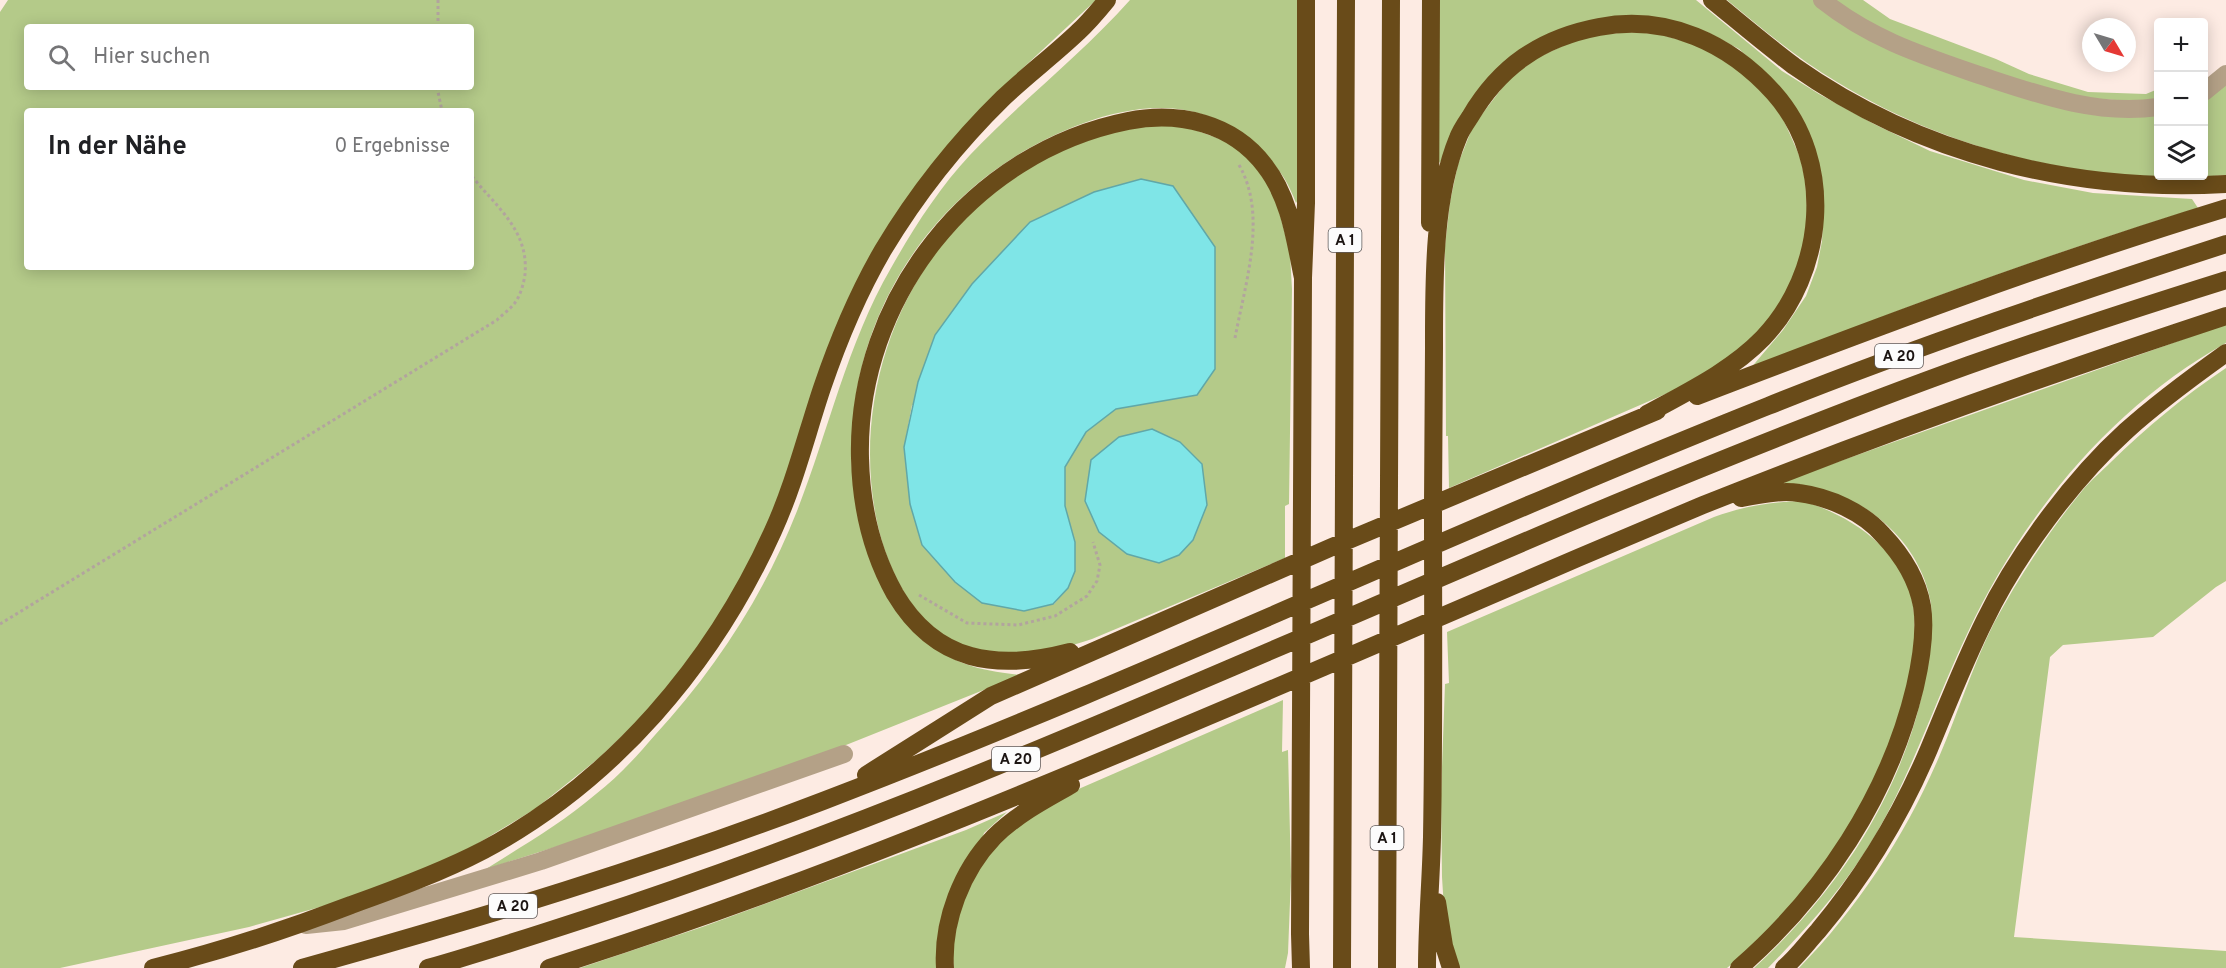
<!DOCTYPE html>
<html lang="de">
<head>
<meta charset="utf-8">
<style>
  body { margin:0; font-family:Overpass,sans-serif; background:#f2f2f2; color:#202124 }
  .controls { position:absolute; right:18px; top:18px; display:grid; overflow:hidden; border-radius:6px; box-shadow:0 3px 15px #0003 }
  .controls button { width:54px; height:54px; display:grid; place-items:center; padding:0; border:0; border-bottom:2px solid #e0e0e0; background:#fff; color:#202124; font:30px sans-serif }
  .compass { position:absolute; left:2082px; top:18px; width:54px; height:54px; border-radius:50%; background:#fff; box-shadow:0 3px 15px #0003; rotate:128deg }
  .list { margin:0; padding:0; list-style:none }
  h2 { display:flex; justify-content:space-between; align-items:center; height:78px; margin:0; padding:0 24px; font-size:26px }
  h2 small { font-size:20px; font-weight:400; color:#757577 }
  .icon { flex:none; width:33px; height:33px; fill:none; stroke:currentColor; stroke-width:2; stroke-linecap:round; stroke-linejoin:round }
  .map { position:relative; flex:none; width:2226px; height:968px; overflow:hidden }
  .search { position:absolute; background:#fff; box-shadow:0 3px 15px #0003; left:24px; top:24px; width:450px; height:66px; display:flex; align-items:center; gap:15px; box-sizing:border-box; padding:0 21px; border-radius:6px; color:#757577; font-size:22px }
  .panel { position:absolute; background:#fff; box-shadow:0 3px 15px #0003; left:24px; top:108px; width:450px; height:162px; border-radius:6px }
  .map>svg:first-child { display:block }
</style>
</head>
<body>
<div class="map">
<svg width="2226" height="968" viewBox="0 0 2226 968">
  <rect width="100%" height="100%" fill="#fdebe3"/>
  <!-- green -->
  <path fill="#b4ca89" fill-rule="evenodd" d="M8 0H1096L993 96 913 191 750 563 717 620 676 676 641 718 599 758 535 809 472 847 423 871 345 900 249 927 60 968H0V12ZM27 27H471V87H27ZM27 111H471V267H27Z
    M1130 0H1299L1301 195 1296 203C1283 168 1266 153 1235 133 1228 128 1221 121 1213 118 1170 101 1126 108 1084 123 959 168 868 279 854 412 852 434 850 459 853 480 855 495 866 512 872 526 888 564 905 601 921 639 958 665 976 670 1021 675L831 751 590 836 486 869C524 845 562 823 596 794 618 777 637 756 655 735 715 670 764 595 797 511 829 430 847 344 891 268 913 229 939 188 970 155 1021 101 1081 55 1130 0Z
    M1437 0H1696L1782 71 1819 94 1874 124 1930 151 2024 180 2093 193 2192 199 2198 208C2046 255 1897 309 1750 369L1783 330 1806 296 1817 267 1822 241 1824 196 1815 155 1769 76 1739 49 1709 33 1678 22 1559 29 1460 117 1440 163 1434 153Z
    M1727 0H1814L1961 72 2158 113V176H2204V99L2226 83V175C2092 186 1951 152 1837 82 1797 58 1762 29 1727 0Z
    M1829 0H1863L1890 19 1996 59 2029 74 2088 92 2146 94 2158 89V100L2142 102 2074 97 1904 44Z
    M1630 32 1659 34 1700 46 1740 71 1772 102 1784 121 1800 157 1805 179 1808 220 1801 261 1781 305 1745 348 1677 389 1449 488 1448 436H1446L1445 246 1450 202 1458 164 1473 126 1509 79 1537 58 1569 43 1597 35Z
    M1176 123 1228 142 1247 156 1274 192 1290 253 1292 289 1289 504 1285 506V558L1092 639C1068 647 1034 657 1008 656 998 656 987 651 977 649 970 647 962 646 956 643 909 618 886 566 876 517 849 378 915 227 1042 160 1066 147 1104 134 1131 128 1146 125 1162 125 1176 123ZM1197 395 1116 409 1086 432 1065 467V506L1075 542 1068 588 1054 604 1024 611 910 504 904 448 912 405Z
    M2226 324V343C2112 406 2023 515 1968 632 1936 699 1913 770 1876 834 1847 884 1808 927 1768 968H1754C1796 930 1834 885 1864 836 1900 776 1927 705 1930 635 1930 625 1932 614 1931 604 1927 578 1913 551 1894 532 1863 500 1829 488 1785 485L1784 481Z
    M2226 368V581L2216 587 2153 637 2063 645 2050 657 2014 937 2226 951V968H1799C1858 908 1906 834 1939 757 1958 713 1972 667 1994 623 2019 577 2049 531 2082 491 2090 481 2101 472 2111 462 2147 427 2184 396 2226 368Z
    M1802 501C1848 514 1902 549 1912 600 1927 673 1874 796 1831 854 1801 895 1767 937 1727 968H1458L1445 925 1442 877 1441 795 1445 684 1449 683 1447 632 1714 517C1745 506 1769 502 1802 501Z
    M1283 700 1282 752 1288 750 1291 876 1288 953 1285 968H954L952 950 961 905 983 860 1027 817 1074 791Z
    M1007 812 984 833 938 968H580L705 926 966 830Z"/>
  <!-- water -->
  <path fill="#7fe5e7" stroke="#61a7a7" stroke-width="1.5" d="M1141 179 1173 186 1215 247V369L1197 395 1116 409 1086 432 1065 467V506L1075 542V571L1068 588 1053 604 1024 611 982 603 955 582 922 545 910 504 904 447 918 382 935 335 972 284 1030 222 1094 192Z
    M1152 429 1180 442 1202 464 1207 505 1193 540 1179 555 1159 563 1127 554 1099 532 1085 501 1091 460 1119 437Z"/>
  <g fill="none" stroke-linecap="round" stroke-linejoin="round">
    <!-- path -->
    <path stroke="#b2a49e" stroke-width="3" stroke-dasharray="3 3" stroke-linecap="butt" d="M438 27V0
      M437 87 442 111
      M1235 338C1245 284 1268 215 1239 165
      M919 595 967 623 1018 625 1055 616 1087 596 1097 581 1100 565 1093 542
      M0 624 497 320C502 315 509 310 514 304 520 297 524 283 525 274 529 230 496 207 471 175"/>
    <!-- minor -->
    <path stroke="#b4a187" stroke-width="18" d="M1822 0C1871 39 1921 55 1979 75 2037 94 2096 116 2158 107
      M2204 92 2226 74
      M306 925 344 921 541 861 844 754"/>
    <!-- highway -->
    <path stroke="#694b19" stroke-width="18" d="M1712 0C1739 22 1766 45 1794 66 1920 155 2074 193 2226 184
      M1430 223 1431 0
      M1697 396C1872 329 2046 263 2226 208
      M1070 652C997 671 936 663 895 594 872 553 861 505 860 458 856 299 972 152 1128 121 1179 111 1233 123 1265 166 1290 198 1295 240 1303 278
      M866 775 991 696 1332 547 1657 411
      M1437 902 1444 946 1451 968
      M153 968C221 951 286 930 351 905 396 889 442 872 484 850 613 781 713 664 773 531 794 485 806 436 822 388 838 341 858 293 883 250 916 195 957 143 1003 98 1027 75 1054 55 1078 32 1089 22 1098 11 1107 0
      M302 968C478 919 653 866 823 801 1142 679 1451 532 1768 406 1918 346 2072 294 2226 244
      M428 968C481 953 533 936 585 919 929 807 1257 654 1590 514 1715 462 1841 411 1969 365 2054 335 2140 307 2226 280
      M549 968C800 889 1042 787 1284 684 1423 624 1563 564 1703 505 1876 436 2050 374 2226 316
      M945 968C942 921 962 870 994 837 1016 815 1044 800 1071 785
      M1301 968 1300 934 1303 278 1306 203V0
      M1342 968 1346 0
      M1387 968 1391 0
      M1427 968C1427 924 1431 881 1432 837 1434 726 1433 614 1433 503 1433 451 1434 399 1434 348 1434 283 1433 198 1458 138 1461 130 1466 123 1470 117 1500 66 1541 38 1599 27 1667 14 1729 43 1774 93 1836 163 1825 273 1763 338 1731 371 1687 392 1647 414
      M1739 968C1823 895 1889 796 1915 687 1921 661 1926 632 1922 606 1917 578 1902 555 1883 535 1863 512 1829 497 1799 493 1780 490 1759 495 1741 498
      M1784 968C1797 957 1807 943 1818 931 1864 876 1901 815 1929 749 1947 706 1964 662 1985 620 2016 556 2072 480 2126 431 2157 403 2191 378 2226 353"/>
  </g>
  <g text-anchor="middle" stroke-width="6" stroke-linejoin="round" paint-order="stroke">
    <!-- shield labels -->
    <g fill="#fcfcfc" stroke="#5f5a59" stroke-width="1.5">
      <rect x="1328.5" y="228" width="33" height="24" rx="4.5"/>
      <rect x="1875" y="344" width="48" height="24" rx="4.5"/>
      <rect x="992" y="747" width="48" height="24" rx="4.5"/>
      <rect x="1370.5" y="826" width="33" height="24" rx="4.5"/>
      <rect x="489" y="894" width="48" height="24" rx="4.5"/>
    </g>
    <g font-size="15" font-weight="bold" fill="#1c1513">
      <text x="1345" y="245">A 1</text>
      <text x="1899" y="361">A 20</text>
      <text x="1016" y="764">A 20</text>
      <text x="1387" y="843">A 1</text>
      <text x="513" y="911">A 20</text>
    </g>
  </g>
</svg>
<div class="controls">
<button>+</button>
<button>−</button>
<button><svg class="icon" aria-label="layers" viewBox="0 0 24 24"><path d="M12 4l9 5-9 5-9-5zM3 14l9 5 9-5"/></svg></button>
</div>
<svg class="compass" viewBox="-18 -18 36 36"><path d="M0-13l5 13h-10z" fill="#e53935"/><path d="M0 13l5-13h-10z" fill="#757577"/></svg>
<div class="search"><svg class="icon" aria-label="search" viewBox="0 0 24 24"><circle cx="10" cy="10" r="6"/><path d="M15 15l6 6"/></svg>Hier suchen</div>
<section class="panel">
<h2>In der Nähe<small>0 Ergebnisse</small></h2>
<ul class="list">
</ul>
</section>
</div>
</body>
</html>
